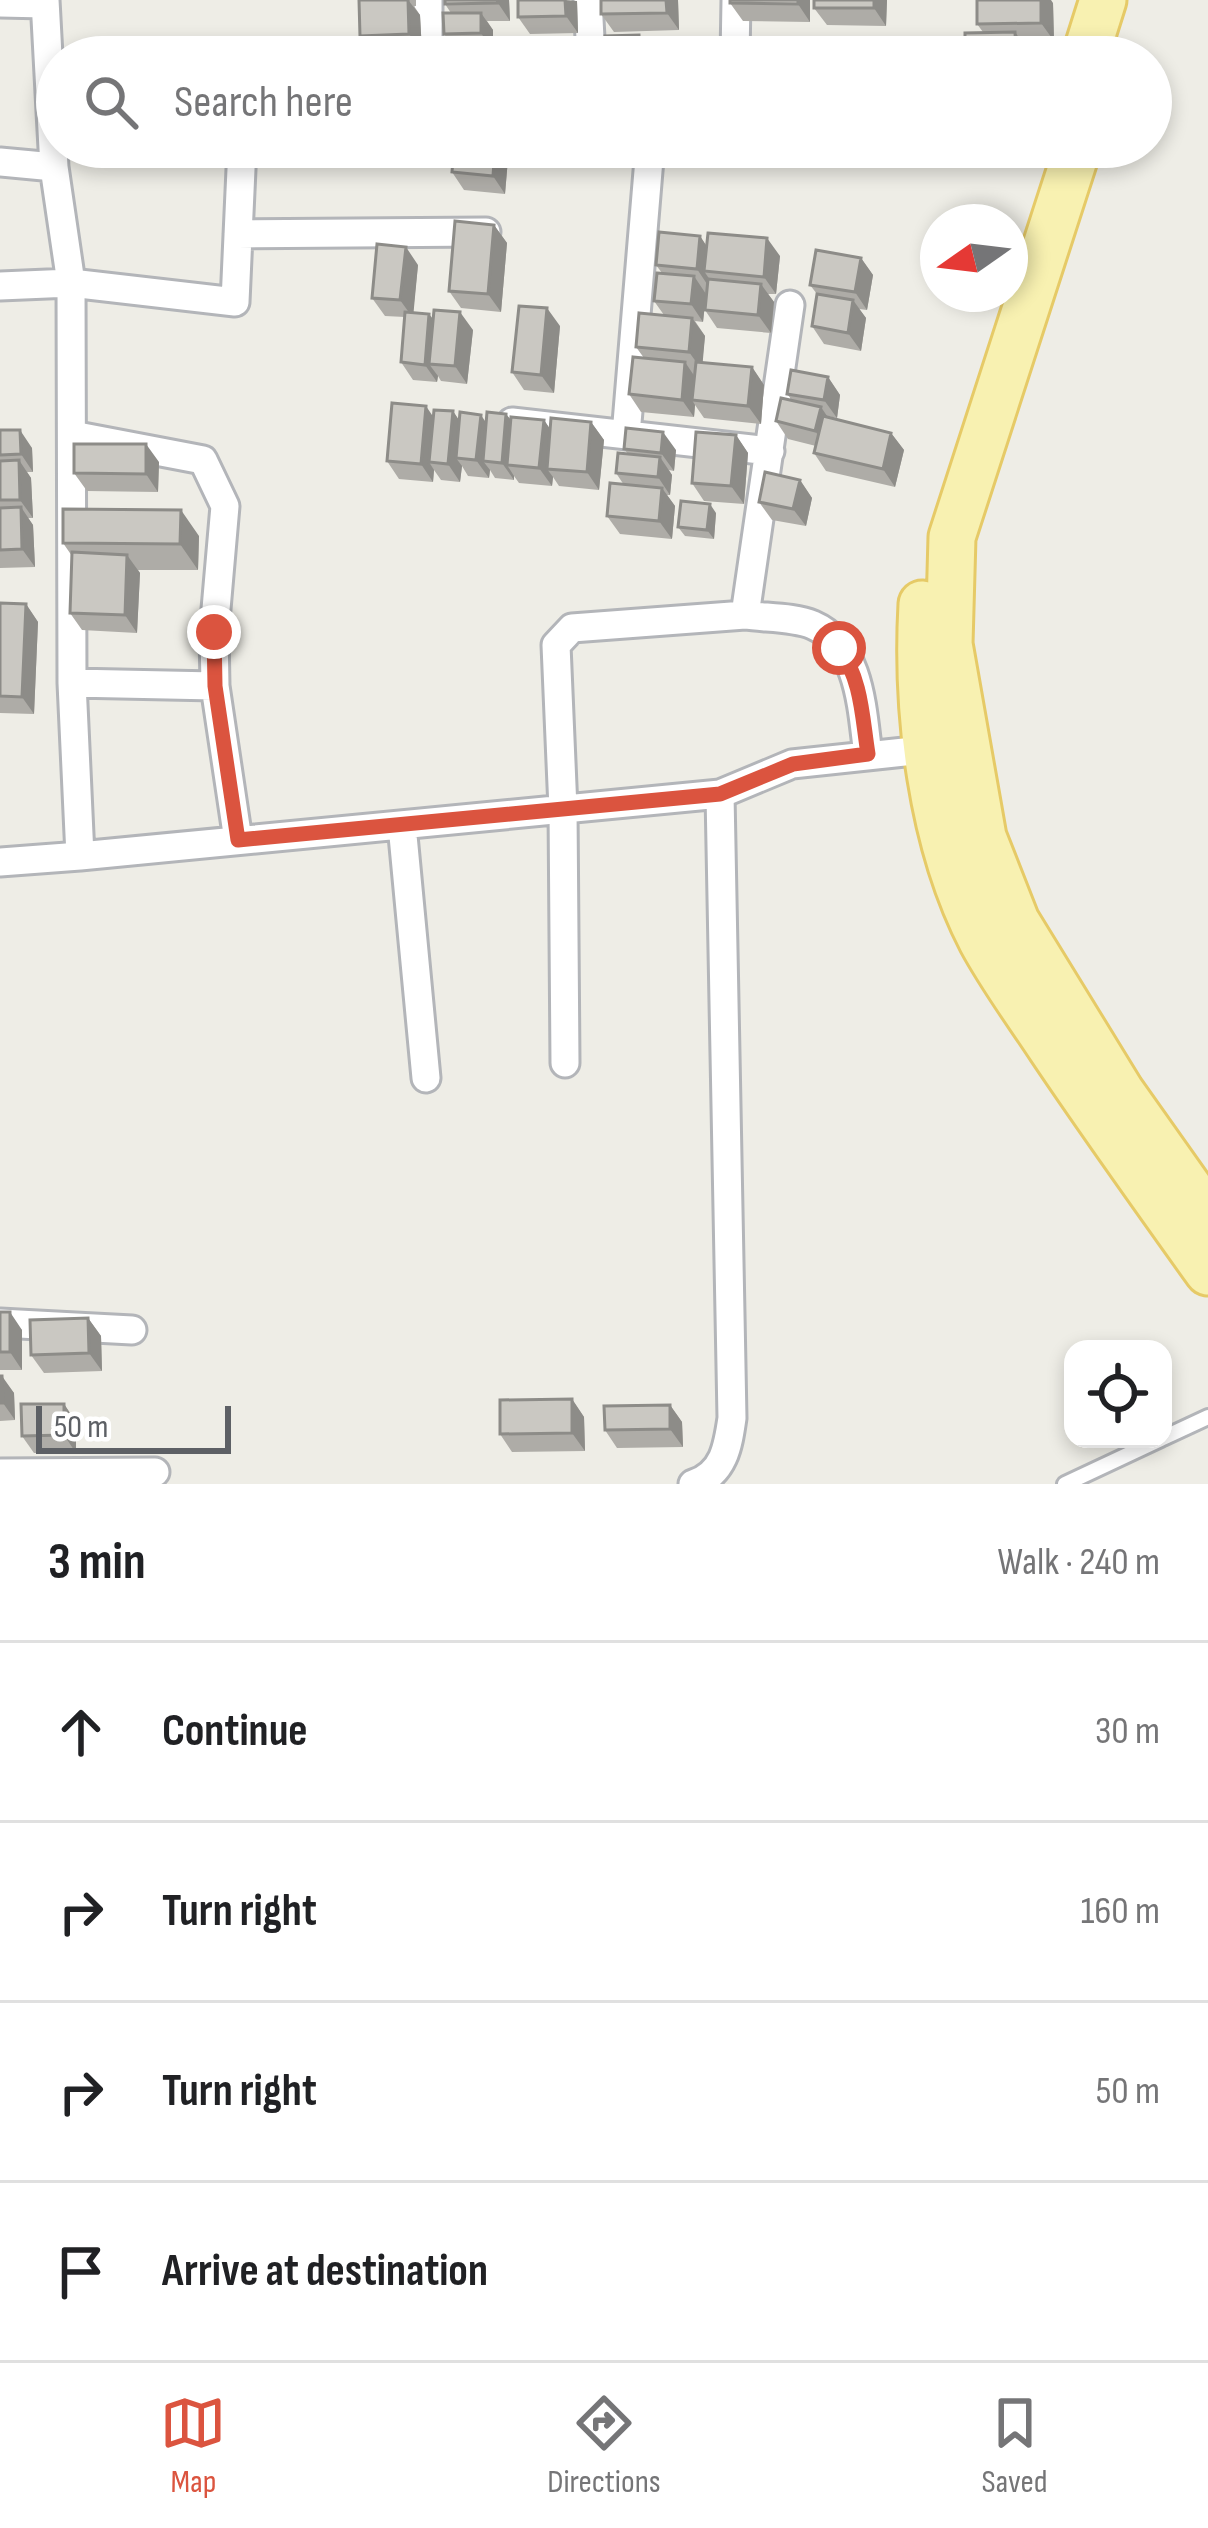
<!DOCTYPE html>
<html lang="en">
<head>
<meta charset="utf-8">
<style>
  body { margin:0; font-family:"Sofia Sans Condensed",sans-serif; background:#f2f2f2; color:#202124 }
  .controls { position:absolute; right:36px; bottom:36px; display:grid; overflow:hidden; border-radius:24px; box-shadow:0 6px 18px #0003 }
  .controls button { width:108px; height:108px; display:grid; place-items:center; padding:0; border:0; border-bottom:3px solid #e0e0e0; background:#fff; color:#202124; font:60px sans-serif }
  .compass { position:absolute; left:920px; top:204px; width:108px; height:108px; border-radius:50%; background:#fff; box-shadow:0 6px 18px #0003; rotate:256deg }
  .scale { position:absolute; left:36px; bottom:30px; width:195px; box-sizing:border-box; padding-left:12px; border:6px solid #5d6065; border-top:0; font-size:33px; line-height:42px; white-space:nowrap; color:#5d6065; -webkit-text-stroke:9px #fff; paint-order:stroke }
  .stop { position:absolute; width:36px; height:36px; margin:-27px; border:9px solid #db543f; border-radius:50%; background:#fff }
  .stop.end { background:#db543f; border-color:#fff; box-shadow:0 3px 12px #0008 }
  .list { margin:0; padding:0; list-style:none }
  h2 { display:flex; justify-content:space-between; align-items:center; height:156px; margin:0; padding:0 48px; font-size:51px }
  h2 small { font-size:39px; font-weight:400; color:#757577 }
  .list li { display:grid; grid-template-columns:78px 1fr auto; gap:36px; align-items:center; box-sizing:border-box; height:180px; padding:0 48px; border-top:3px solid #e0e0e0 }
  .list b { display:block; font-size:45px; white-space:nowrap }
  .list em { font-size:39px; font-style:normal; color:#757577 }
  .icon { flex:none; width:66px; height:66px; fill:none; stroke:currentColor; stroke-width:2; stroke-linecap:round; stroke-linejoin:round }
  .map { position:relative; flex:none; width:1208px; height:1484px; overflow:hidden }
  .search { position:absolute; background:#fff; box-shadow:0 6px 18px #0003; left:36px; right:36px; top:36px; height:132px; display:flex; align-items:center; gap:30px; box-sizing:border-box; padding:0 42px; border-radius:66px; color:#757577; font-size:45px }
  .sheet { height:876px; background:#fff }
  nav { display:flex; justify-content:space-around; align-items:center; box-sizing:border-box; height:168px; border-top:3px solid #e0e0e0; background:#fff; font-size:33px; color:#757577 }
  nav a { display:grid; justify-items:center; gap:6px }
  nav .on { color:#db543f }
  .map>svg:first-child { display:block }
</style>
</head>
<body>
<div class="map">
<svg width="1208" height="1484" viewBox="0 0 1208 1484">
  <rect width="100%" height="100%" fill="#eeede6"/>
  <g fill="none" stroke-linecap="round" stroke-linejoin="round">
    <!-- service casing -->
    <g stroke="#b3b5b9" stroke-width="20">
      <path id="service" d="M1163 1438 1208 1417
        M1065 1484 1161 1439"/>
    </g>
    <!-- minor casing -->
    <g stroke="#b3b5b9" stroke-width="33">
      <path id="minor" d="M45 0 54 167 71 283 72 683 80 856 720 794 792 764 942 748
        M428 0V57
        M588 0 591 57
        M0 3 45 4
        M735 57 736 0
        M0 162 54 167
        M238 234 486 232
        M0 286 71 283 235 302 242 147
        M790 305 745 615C766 618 794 617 813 625 861 646 862 711 868 755
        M512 422 770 451
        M72 435 203 460 225 506 214 632 215 686 238 840
        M626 435 650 147
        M72 683 215 686
        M402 825 426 1078
        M0 862 80 856
        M565 1063 563 809 556 645 572 628 745 615
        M0 1323 132 1330
        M0 1473 155 1472
        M693 1484C724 1474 728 1446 732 1418L720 794"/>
    </g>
    <!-- primary casing -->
    <g stroke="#e6ca67" stroke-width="51">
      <path id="primary" d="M1085 57 1103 0
        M1078 147 952 537 949 644 983 837 1016 921 1121 1092 1208 1215
        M922 604C916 712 931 843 982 941 1002 978 1028 1013 1051 1048 1102 1124 1155 1198 1208 1272"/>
    </g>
    <!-- service -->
    <use href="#service" stroke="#fff" stroke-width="14"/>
    <!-- minor -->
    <use href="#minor" stroke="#fff" stroke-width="27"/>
    <!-- primary -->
    <use href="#primary" stroke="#f8f1b1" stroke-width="45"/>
  </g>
  <!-- wall -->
  <path fill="#aeaca7" d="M359 0H416V6H414L420 15 422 52 372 53 360 36Z
    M509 0 510 21H487L493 30V51L457 52 444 34 451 13 445 4Z
    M601 0H678L679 30 614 32 601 14Z
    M730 0H810V22L743 21 730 3Z
    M887 0 886 26 827 25 814 8Z
    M577 1 578 33 530 34 518 17Z
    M1053 3 1054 41 1022 42 1028 50 983 32 977 24Z
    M454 147H509L505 194 464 190 452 172Z
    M494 225 507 243 501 312 461 308 449 291Z
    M700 236 706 246 780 256 776 294H768L774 302 771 333 717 328 705 310 706 295 703 322 695 321 705 336 702 363 752 367 764 385 761 424 704 418 695 405 694 417 641 412 629 394 644 358 636 347 664 315 654 301 662 273 656 265Z
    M861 258 873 275 867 310 859 309 866 318 861 351 824 344 812 326 817 294 810 285Z
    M418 265 413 312 429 314 433 319 473 330 467 384 441 381 438 376 437 382 413 380 401 362 405 317 385 316 372 298Z
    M560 326 554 393 524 390 512 372Z
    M828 377 840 395 837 418 827 416 891 433 904 450 895 487 826 471 814 453 816 446 788 439 776 421 792 400 787 394Z
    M453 411 459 421 486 422 506 414 511 420H544L550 429 591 422 604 440 599 490 559 486 553 477 552 486 519 483 514 476V480L495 478 490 470 489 478 468 476 462 466 460 482 441 480 434 470 433 482 399 479 387 461 433 417Z
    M0 430 32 448 33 472H27L31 478 33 518H28L33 525 35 567 0 568Z
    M736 435 748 453 744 504 704 501 692 483Z
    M624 449 676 450 674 471 669 470 672 475 670 495H667L675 506 672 539 620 534 607 516 624 485 616 473 628 454Z
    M159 462 158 492 87 491 74 473Z
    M800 480 812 498 806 526 772 520 759 502Z
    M716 513 714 539 685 536 678 527Z
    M199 536 198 570H138L140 573 137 633 82 630 70 613 72 556 63 543Z
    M0 603 26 604 38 622 34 714 0 713Z
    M0 1312 22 1330V1370H0Z
    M88 1318 101 1336 102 1371 44 1373 31 1355Z
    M0 1376 14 1393 15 1420 0 1421Z
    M572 1399 584 1417 585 1451 512 1452 500 1434Z
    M64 1404 76 1422V1453H34L22 1436Z
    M670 1405 682 1422 683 1447 617 1448 605 1430Z"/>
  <!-- shaded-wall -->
  <path fill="#8d8c88" d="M408 0 420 15 422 52 409 34Z
    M497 0H509L510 21 498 3Z
    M565 0 577 1 578 33 566 16Z
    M666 0H678L679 30 667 13Z
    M798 0H810V22L798 4Z
    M874 0H887L886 26 874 8Z
    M1041 0H1051L1053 3 1054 41 1041 23Z
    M481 13 493 30V51L481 33Z
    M1015 32 1028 50V57H1016Z
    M639 35 652 53V57H640Z
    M495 147H509L505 194 493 176Z
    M494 225 507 243 501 312 488 294Z
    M700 236 712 254 704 271 710 280 709 287 697 269Z
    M767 238 780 256 776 294 764 277Z
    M406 247 418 265 413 318 400 300Z
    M861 258 873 275 867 310 855 292Z
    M694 276 706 294 703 322 691 304Z
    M761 284 774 302 771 333 758 315Z
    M853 300 866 318 861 351 848 333Z
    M547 308 560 326 554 393 541 375Z
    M460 312 473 330 467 384 455 366Z
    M429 314 442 332 429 364 438 376 437 382 425 365Z
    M692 318 705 336 702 370 689 352Z
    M685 362 697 380 692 400 695 405 694 417 682 400Z
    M752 367 764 385 761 424 748 406Z
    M828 377 840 395 837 418 824 400Z
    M426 406 438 424 429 462 434 470 433 482 421 464Z
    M821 407 833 425 828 448 815 431Z
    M453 411 465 429 456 458 462 466 460 482 448 464Z
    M506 414 519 431 507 465 514 476V480L502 463Z
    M481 415 493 433 483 461 490 470 489 478 476 460Z
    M544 420 556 438 547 469 553 477 552 486 539 468Z
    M591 422 604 440 599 490 587 472Z
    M20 430 32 448 33 472 21 454Z
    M663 432 676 450 674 471 661 453Z
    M891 433 904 450 895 487 883 469Z
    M736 435 748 453 744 504 731 486Z
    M146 444 159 462 158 492 146 474Z
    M660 457 672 475 670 495 658 477Z
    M19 460 31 478 33 518 20 500Z
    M800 480 812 498 806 526 793 509Z
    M662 488 675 506 672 539 659 521Z
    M710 504 716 513 714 539 707 530Z
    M21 507 33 525 35 567 22 549Z
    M181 510 199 536 198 570 180 544Z
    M127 555 140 573 137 633 125 615Z
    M26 604 38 622 34 714 22 697Z
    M10 1312 22 1330V1370L10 1352Z
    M88 1318 101 1336 102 1371 89 1353Z
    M2 1376 14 1393 15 1420 3 1403Z
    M572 1399 584 1417 585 1451 572 1433Z
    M64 1404 76 1422V1453L64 1435Z
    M670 1405 682 1422 683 1447 670 1429Z"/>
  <!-- building -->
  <path fill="#cac8c2" stroke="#8d8c88" stroke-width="3" d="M359 0H408L409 34 360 36Z
    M445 0H497L498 3 445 4Z
    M518 0H565L566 16 518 17Z
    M601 0H666L667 13 601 14Z
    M730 0H798V4L730 3Z
    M814 0H874V8H814Z
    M977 0H1041V23L977 24Z
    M443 13H481V33L444 34Z
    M1015 32 1016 57H965V33Z
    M639 35 640 57H606L605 36Z
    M454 147H495L493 176 452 172Z
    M455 221 494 225 488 294 449 291Z
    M659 232 700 236 697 269 656 265Z
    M708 233 767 238 764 277 704 271Z
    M377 244 406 247 400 300 372 298Z
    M816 250 861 258 855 292 810 285Z
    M657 273 694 276 691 304 654 301Z
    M708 279 761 284 758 315 705 310Z
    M817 294 853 300 848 333 812 326Z
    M519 306 547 308 541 375 512 372Z
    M434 310 460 312 455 366 429 364Z
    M405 312 429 314 425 365 401 362Z
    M639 313 692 318 689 352 636 347Z
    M633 357 685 362 682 400 629 394Z
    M696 362 752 367 748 406 692 400Z
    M791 370 828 377 824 400 787 394Z
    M781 398 821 407 815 431 776 421Z
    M392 403 426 406 421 464 387 461Z
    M434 410 453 411 448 464 429 462Z
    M460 412 481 415 476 460 456 458Z
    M487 412 506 414 502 463 483 461Z
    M823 416 891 433 883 469 814 453Z
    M511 417 544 420 539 468 507 465Z
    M551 418 591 422 587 472 547 469Z
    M626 428 663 432 661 453 624 449Z
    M0 430H20L21 454 0 455Z
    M696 432 736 435 731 486 692 483Z
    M74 444H146V474L74 473Z
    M618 453 660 457 658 477 616 473Z
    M19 460 20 500H0V461Z
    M765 472 800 480 793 509 759 502Z
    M610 483 662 488 659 521 607 516Z
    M681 501 710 504 707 530 678 527Z
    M21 507 22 549 0 550V508Z
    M63 509 181 510 180 544 63 543Z
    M72 552 127 555 125 615 70 613Z
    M0 603 26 604 22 697 0 696Z
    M0 1312H10V1352H0Z
    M88 1318 89 1353 31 1355 30 1320Z
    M0 1376H2L3 1403H0Z
    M572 1399V1433L500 1434V1400Z
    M21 1404H64V1435L22 1436Z
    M670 1405V1429L605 1430 604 1406Z"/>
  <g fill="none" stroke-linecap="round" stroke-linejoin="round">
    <!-- route -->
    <path stroke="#db543f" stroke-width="15" d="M214 632 215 686 238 840 720 794 793 764 868 754C862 717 862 680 839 648"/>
  </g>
</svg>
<div class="controls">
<button><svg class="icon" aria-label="locate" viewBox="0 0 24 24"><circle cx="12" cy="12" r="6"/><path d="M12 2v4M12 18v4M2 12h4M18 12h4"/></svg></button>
</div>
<svg class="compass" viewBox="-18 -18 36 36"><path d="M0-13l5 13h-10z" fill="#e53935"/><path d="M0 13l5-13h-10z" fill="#757577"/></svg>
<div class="scale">50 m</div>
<div class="stop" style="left:839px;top:648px"></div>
<div class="stop end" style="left:214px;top:632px"></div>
<div class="search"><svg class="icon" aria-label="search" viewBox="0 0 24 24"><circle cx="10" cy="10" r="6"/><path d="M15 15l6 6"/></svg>Search here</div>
</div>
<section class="sheet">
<h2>3 min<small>Walk · 240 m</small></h2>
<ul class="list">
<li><svg class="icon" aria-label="ahead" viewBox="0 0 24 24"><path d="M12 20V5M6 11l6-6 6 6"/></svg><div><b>Continue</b></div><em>30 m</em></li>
<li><svg class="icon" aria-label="right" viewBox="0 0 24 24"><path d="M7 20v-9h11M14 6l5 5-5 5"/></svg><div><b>Turn right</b></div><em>160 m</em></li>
<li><svg class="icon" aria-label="right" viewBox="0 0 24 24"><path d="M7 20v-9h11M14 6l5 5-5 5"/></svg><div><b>Turn right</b></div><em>50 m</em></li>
<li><svg class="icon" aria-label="arrive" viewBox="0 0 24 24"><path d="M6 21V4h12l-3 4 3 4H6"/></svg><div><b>Arrive at destination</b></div></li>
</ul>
</section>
<nav>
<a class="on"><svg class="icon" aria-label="map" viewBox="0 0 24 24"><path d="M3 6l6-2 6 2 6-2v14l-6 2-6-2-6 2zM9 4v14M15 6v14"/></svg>Map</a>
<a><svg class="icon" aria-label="directions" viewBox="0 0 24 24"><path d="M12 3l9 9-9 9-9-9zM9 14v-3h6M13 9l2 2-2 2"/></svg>Directions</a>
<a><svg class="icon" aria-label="saved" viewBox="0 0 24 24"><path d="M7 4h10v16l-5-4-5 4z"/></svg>Saved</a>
</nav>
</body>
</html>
